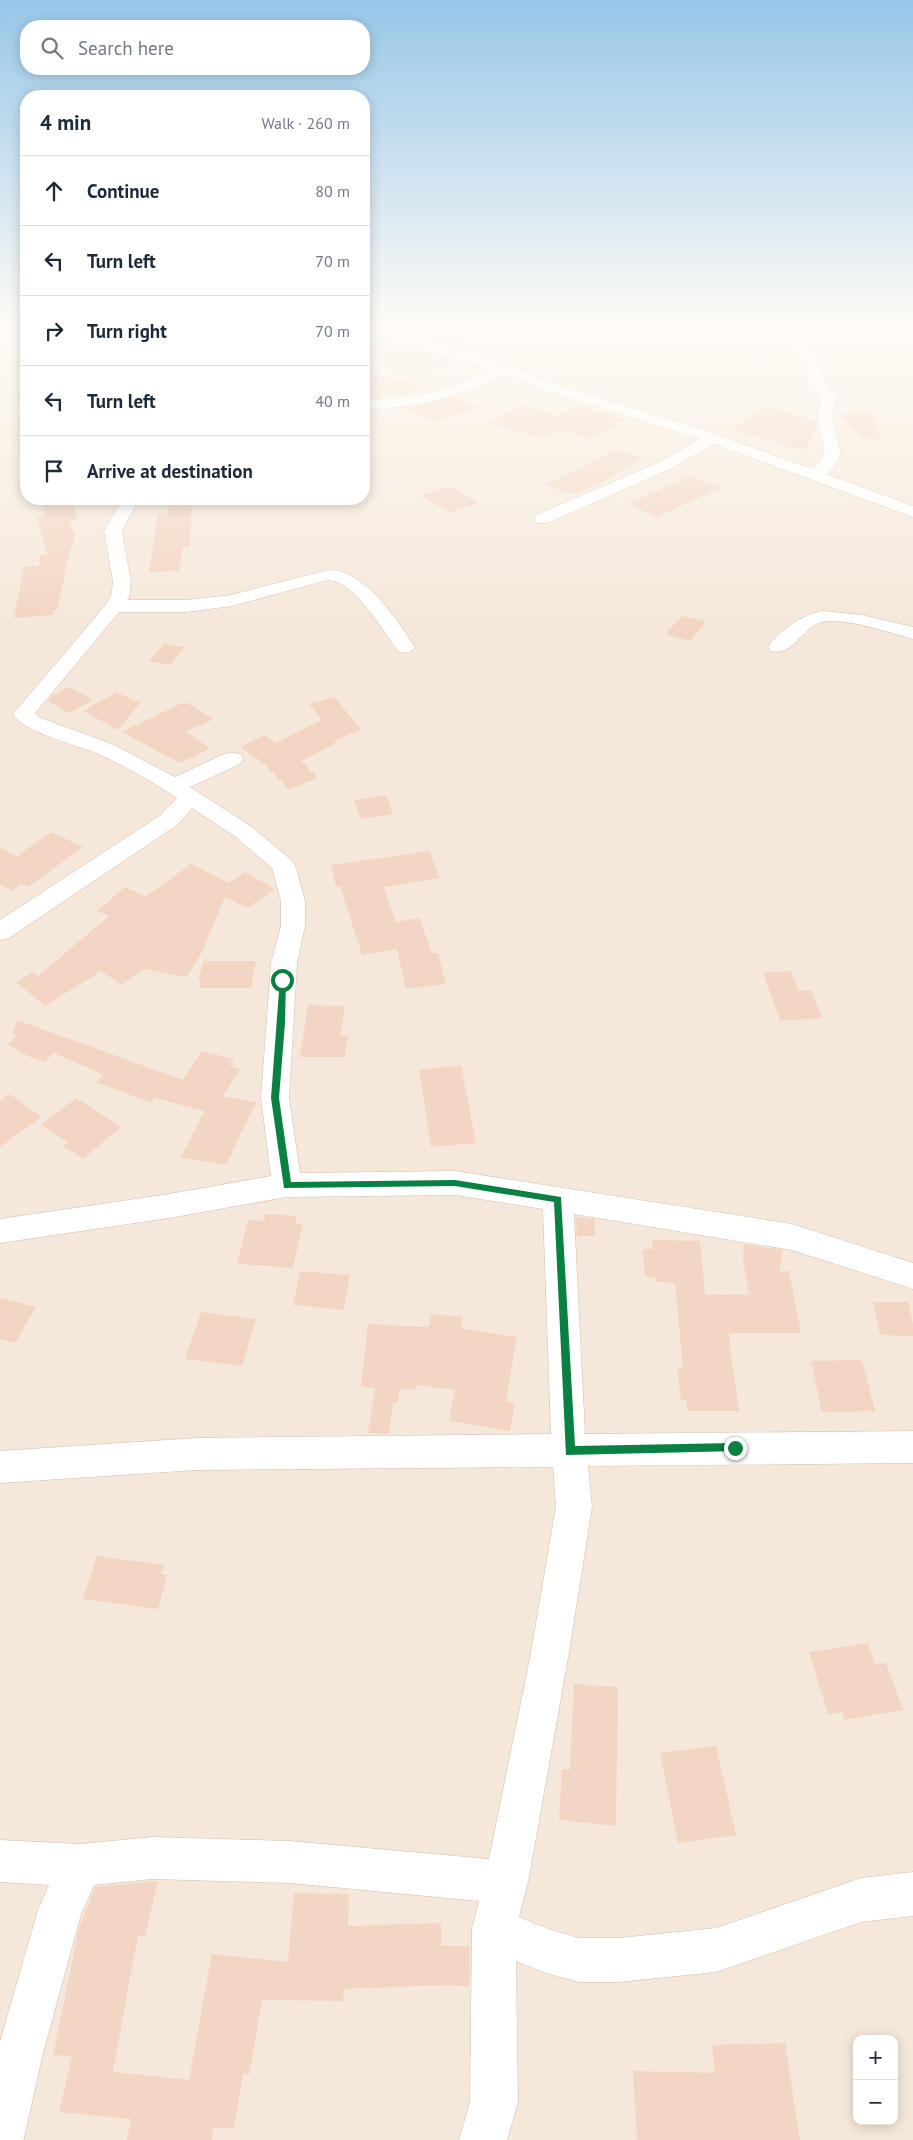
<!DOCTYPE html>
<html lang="en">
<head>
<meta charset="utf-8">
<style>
  body { margin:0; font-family:"PT Sans",sans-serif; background:#f6f6f7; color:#1f2937 }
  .controls { position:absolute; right:15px; bottom:15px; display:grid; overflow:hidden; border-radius:10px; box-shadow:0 2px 12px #0003 }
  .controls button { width:45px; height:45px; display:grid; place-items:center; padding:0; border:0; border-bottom:1px solid #e0e1e3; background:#fff; color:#1f2937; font:25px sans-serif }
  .stop { position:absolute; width:15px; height:15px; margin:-11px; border:4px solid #0b8043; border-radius:50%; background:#fff }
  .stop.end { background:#0b8043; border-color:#fff; box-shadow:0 1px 5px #0008 }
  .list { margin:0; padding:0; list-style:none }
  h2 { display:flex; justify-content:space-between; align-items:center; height:65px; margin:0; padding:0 20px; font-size:21px }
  h2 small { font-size:16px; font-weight:400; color:#747a83 }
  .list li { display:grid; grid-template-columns:32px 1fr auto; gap:15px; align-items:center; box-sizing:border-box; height:70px; padding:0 20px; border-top:1px solid #e0e1e3 }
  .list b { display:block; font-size:19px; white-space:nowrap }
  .list em { font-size:16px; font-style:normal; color:#747a83 }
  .icon { flex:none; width:28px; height:28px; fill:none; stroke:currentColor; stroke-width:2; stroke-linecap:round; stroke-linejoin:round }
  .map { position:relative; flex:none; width:913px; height:2140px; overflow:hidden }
  .search { position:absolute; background:#fff; box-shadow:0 2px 12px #0003; left:20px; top:20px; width:350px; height:55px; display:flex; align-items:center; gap:12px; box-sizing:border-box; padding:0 18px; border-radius:20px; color:#747a83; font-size:19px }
  .panel { position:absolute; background:#fff; box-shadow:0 2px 12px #0003; left:20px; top:90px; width:350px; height:415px; border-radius:20px }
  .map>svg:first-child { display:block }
</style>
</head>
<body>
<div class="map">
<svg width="913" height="2140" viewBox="0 0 913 2140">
  <rect width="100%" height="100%" fill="#fdf6ec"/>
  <!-- residential -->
  <path fill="#f5e8da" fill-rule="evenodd" d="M0 325H26V499H364V325H913V2140H0ZM857 2039H894V2121H857Z"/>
  <!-- building -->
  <path fill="#f3d5c3" d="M429 327 460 341 449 346 409 334Z
    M388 340 454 360 412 376 364 354V348Z
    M378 373 432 390 376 398 364 390V377Z
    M454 397 480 406 435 423 402 409Z
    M525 405 556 416 576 405 625 419 590 439 559 429 541 438 487 422Z
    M768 406 816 421 817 427 805 450 784 446 785 444 732 430 760 409Z
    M872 413 882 439 863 438 839 415Z
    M616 450 643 458 592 488 588 487 577 495 545 485Z
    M690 476 720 488 657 517 628 504Z
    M449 486 478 502 450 513 421 496Z
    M43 499H71L78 520 69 521 75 536 64 571H66L57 610H54L53 615 14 618 24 566H39L40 555H47L37 517 44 516Z
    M169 499H192L190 547H183L179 571 149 572 158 514 168 513Z
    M682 616 706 622 690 641 665 634Z
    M164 644 185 647 170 665 149 661Z
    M69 687 93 700 69 713 48 701 51 696Z
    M116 692 140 703 118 730 83 711Z
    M334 697 361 729 333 742 336 743 301 761 318 778 289 789 262 762 240 747 264 735 276 743 322 720 309 704Z
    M182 703H187L214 719 186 732 210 748 185 761 179 763 122 732Z
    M386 795 393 814 361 819 354 800Z
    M51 832 83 847 28 887 21 884 12 891 0 885V848L17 856Z
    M430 851 439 878 384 887 396 922 419 918 432 953H438L446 984 406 989 397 949 362 955 340 886 336 887 331 865Z
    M191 864 228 883 245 872 275 889 247 908 225 897 202 952 187 977 144 969 122 985 101 971 45 1006 16 982 33 972 38 976 109 916 97 911 125 887 146 896Z
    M204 961H256L251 988H199L201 979H198Z
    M791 971 799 991 811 990 822 1018 780 1021 763 973Z
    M308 1005 345 1006 341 1035H348L345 1057H300Z
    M17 1020 183 1080 202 1051 234 1059 230 1066 240 1069 223 1096 256 1102 226 1165 181 1157 204 1111 155 1098 151 1103 96 1082 104 1075 54 1053 44 1062 30 1057 7 1044 17 1036 12 1034Z
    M461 1065 476 1143 431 1147 419 1070Z
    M10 1094 41 1117 0 1147V1101Z
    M76 1098 121 1127 83 1159 63 1146 68 1142 41 1125Z
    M266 1214 297 1216 295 1223 303 1224 293 1268 237 1264 248 1220 264 1221Z
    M576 1217 595 1219V1236H577Z
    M652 1240 700 1241 705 1294 749 1295 743 1259 744 1244 782 1250 780 1271H789L801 1333H729L730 1341H729L739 1411H688L686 1400H681L677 1368H683L675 1283 656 1282 655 1277 645 1276 643 1249H653Z
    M300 1271 350 1275 344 1310 293 1305Z
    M0 1298 36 1307 15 1343 0 1339Z
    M873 1302H908L913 1324V1336L880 1335Z
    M201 1312 256 1319 242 1366 185 1359Z
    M431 1314 463 1317 461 1328 517 1337 506 1402 515 1403 510 1431 449 1421 455 1390 416 1385 415 1390 399 1389 398 1403H393L389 1434 368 1433 375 1388 361 1387 368 1324 429 1327Z
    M862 1360 875 1411 822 1412 811 1361Z
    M97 1556 164 1565 161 1574 167 1575 158 1609 83 1599Z
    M868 1643 875 1664 886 1663 903 1710 844 1720 842 1712 828 1714 809 1652Z
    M574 1684 618 1687 616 1826 559 1820 562 1769 570 1770Z
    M716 1746 736 1835 678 1843 660 1753Z
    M158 1881 145 1936 138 1935 113 2072 189 2080 212 1954 288 1962 294 1893 349 1894 348 1926 441 1923V1946H470L469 1987 446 1985 344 1989 343 2001 262 2000 249 2075 243 2074 234 2129 213 2127 212 2140H127L131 2119 59 2112 72 2056 53 2055 79 1928 95 1887Z
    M785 2043 800 2140H637L633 2071 715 2073 712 2045Z"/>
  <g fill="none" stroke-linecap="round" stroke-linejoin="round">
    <!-- minor casing -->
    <g stroke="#d1beb0" stroke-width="1">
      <path id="minor" d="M364 325H372L509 366 551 383 707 431 812 469C836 451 818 440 817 416 817 411 821 403 823 398L808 381C811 356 797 357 787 337L798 325H811L801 337C810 356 825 355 822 380L837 397 831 415 841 453 834 467 826 474 913 506V517L714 444 670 469 548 523H536L534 519 536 515 658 463 701 439 541 389 505 374C460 397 414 410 364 408V400C410 400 450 391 492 370L364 331Z
        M120 499H136L135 506 122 531 131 582 129 597 127 600H187L231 595 328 570C366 570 395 618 415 647L412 651 405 653 398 651C383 631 355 581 328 580L232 606 187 612H119L35 713 38 717 112 744 175 777 224 754 232 753 240 754 243 759 240 764 190 787 252 827 291 860 295 865 305 901V926L297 963 289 1098 300 1173 455 1171 792 1224 913 1263V1289L792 1250 574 1214 585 1434 913 1431V1463L588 1466 592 1507 568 1658 528 1882 519 1917 548 1929 579 1938H619L716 1928 861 1878 913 1872V1916L861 1922 716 1972 619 1982H579L546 1973 516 1961 518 2102 507 2140H459L470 2102 472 1928 479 1901 290 1883 152 1879 94 1885 81 1914 42 2057 24 2138 23 2140H0V2042L38 1910 49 1885 0 1882V1840L81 1844 152 1837 290 1841 489 1859 530 1658 556 1507 553 1467 197 1470 0 1483V1451L197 1438 551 1434 543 1209 455 1195 287 1197 169 1218 0 1243V1219L169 1194 271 1176 261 1098 271 963 281 926V901L272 868 236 837 192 808 177 825 9 938 0 940V920L161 815 177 798C151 781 124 765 96 753 74 744 25 733 13 714L99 613 111 597 113 582 104 531 119 506Z
        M823 611 862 615 913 627V639C891 633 843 617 822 622 802 627 793 657 771 651L768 647C781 629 802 615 823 611Z"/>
    </g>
    <!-- minor -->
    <use href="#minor" fill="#fff" fill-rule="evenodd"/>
  </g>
  <!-- sky -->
  <linearGradient id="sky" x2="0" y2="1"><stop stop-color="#97c7e8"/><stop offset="0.52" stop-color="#fefbf6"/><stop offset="1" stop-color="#fefbf6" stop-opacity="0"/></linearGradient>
  <rect width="913" height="625" fill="url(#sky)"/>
  <!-- route -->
  <path fill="#0b8043" d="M280 978 286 980 285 1023 279 1098 291 1182 455 1180 561 1197 575 1446 735 1443 740 1448 739 1451 566 1455 554 1202 455 1186 284 1188 271 1098Z"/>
</svg>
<div class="controls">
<button>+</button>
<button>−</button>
</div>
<div class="stop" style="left:282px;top:980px"></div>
<div class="stop end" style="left:735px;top:1448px"></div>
<div class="search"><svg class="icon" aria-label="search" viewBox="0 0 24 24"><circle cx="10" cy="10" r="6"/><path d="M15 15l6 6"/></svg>Search here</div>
<section class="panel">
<h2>4 min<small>Walk · 260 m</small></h2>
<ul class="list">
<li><svg class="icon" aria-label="ahead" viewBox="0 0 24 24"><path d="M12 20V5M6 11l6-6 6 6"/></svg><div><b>Continue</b></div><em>80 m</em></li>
<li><svg class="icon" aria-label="left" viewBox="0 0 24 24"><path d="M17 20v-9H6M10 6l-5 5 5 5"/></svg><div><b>Turn left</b></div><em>70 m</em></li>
<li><svg class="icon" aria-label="right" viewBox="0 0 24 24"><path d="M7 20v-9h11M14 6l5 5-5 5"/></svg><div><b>Turn right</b></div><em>70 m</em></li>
<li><svg class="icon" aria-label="left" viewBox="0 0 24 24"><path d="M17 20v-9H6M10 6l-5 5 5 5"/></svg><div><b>Turn left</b></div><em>40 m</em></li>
<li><svg class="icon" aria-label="arrive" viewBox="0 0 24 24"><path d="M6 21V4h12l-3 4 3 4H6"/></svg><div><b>Arrive at destination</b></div></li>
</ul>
</section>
</div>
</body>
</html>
